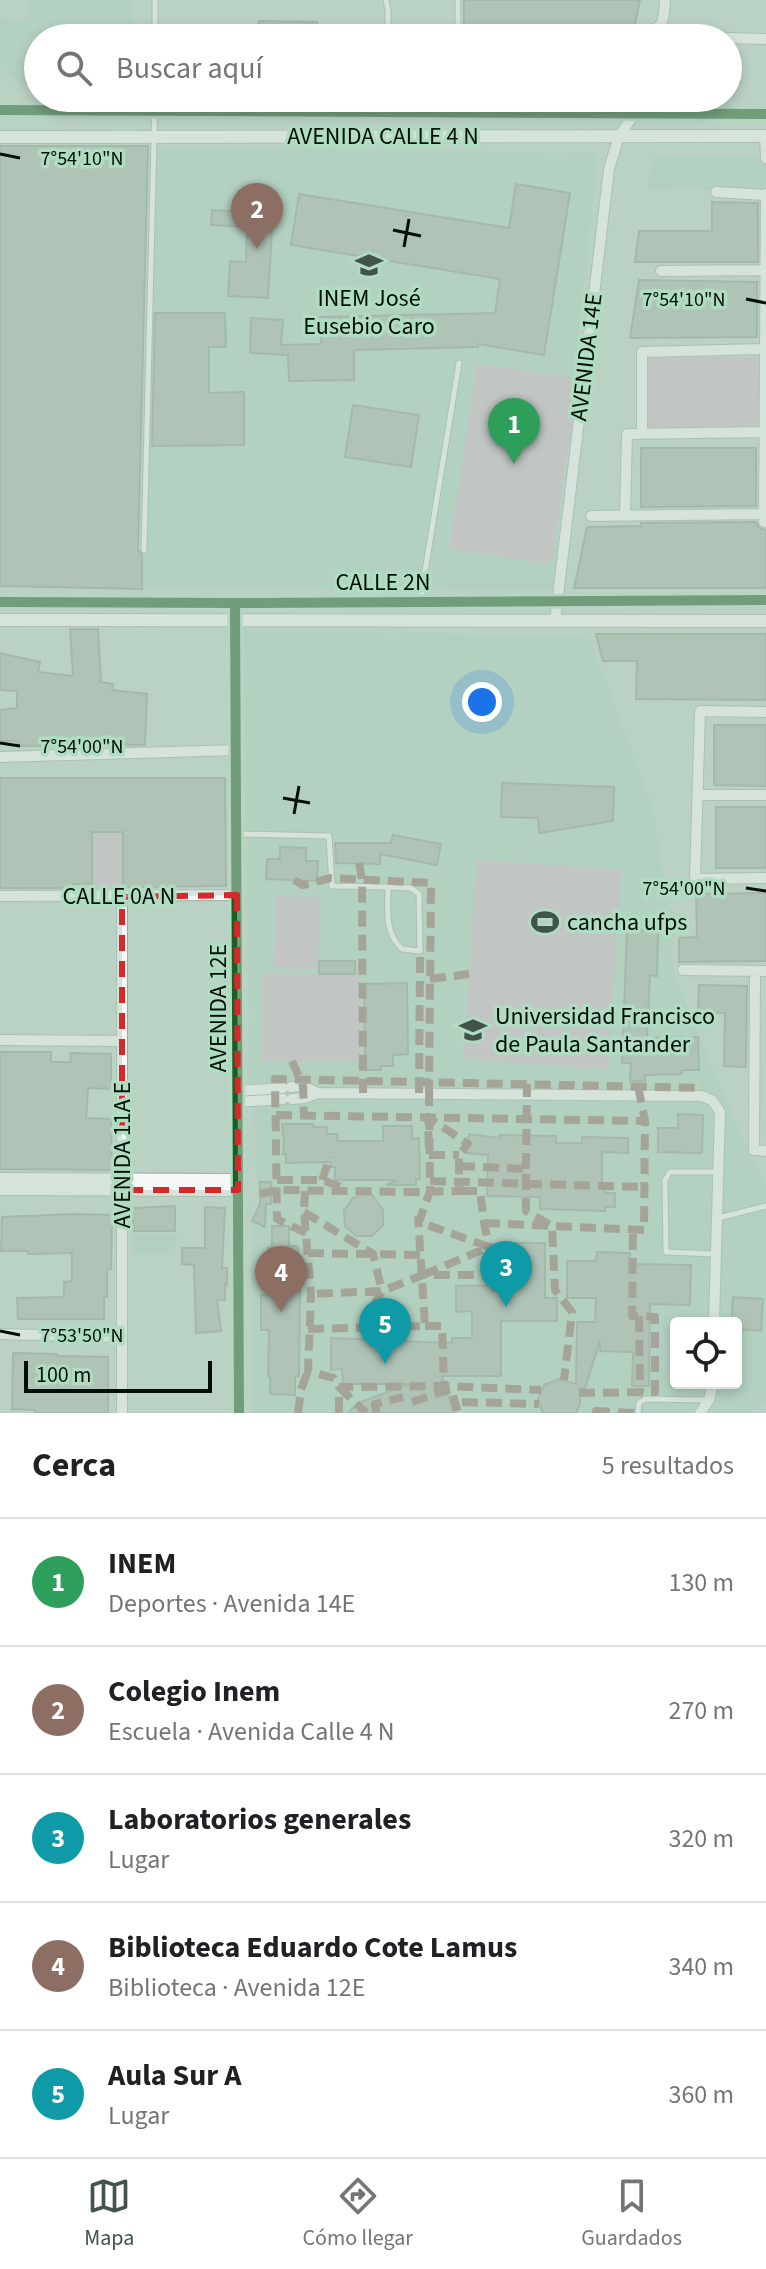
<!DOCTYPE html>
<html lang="es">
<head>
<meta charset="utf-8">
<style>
  body { margin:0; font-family:"Source Sans 3",sans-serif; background:#f6f6f6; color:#202124 }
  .controls { position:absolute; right:24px; bottom:24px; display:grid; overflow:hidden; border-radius:8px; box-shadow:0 4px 12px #0003 }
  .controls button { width:72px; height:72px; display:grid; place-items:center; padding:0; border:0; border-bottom:2px solid #e0e0e0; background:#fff; color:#202124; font:40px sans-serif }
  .scale { position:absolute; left:24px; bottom:20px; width:188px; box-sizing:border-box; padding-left:8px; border:4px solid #020f08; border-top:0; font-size:22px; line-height:28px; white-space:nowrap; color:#020f08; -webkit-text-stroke:6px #afdcc3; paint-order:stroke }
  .you { position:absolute; left:482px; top:702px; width:28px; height:28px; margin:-20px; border:6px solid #fff; border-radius:50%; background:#1a73e8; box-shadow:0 0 0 12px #1a73e833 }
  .badge { display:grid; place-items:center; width:52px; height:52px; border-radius:50%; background:#42534a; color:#fff; font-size:26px; font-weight:700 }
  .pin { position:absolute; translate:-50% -66px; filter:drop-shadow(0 2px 4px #0008) }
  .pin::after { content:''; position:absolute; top:42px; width:28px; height:24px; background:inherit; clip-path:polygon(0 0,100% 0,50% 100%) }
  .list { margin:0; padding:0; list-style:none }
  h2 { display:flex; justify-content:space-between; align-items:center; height:104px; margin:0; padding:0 32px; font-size:34px }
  h2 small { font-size:26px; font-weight:400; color:#757577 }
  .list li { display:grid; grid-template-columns:52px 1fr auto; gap:24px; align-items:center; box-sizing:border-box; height:128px; padding:0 32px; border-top:2px solid #e0e0e0 }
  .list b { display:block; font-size:30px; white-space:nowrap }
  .list p { margin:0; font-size:26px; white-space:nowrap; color:#757577 }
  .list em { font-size:26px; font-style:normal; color:#757577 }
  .icon { flex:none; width:44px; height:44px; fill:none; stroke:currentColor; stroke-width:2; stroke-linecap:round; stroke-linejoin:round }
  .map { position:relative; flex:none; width:766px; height:1413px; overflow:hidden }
  .search { position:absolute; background:#fff; box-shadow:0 4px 12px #0003; left:24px; right:24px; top:24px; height:88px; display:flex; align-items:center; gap:20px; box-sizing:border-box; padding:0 28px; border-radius:44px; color:#757577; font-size:30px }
  .sheet { height:744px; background:#fff }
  nav { display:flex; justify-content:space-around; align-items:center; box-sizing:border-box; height:112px; border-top:2px solid #e0e0e0; background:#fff; font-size:22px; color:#757577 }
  nav a { display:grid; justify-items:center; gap:4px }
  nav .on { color:#42534a }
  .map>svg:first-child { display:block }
</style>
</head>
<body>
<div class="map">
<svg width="766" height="1413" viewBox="0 0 766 1413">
  <rect width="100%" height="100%" fill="#bad2c4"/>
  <!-- built -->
  <path fill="#aad1bc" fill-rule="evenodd" d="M30 0H133V38H38V94L0 70V18L29 19Z
    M154 147 598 153 553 590 142 589Z
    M652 156H766V189L647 190Z
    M244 629 589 637 653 808 672 933 674 977 753 1162 766 1182V1402L753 1413H251L252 1221 260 1204 254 1106 263 1105V1083H249ZM676 1323H736V1383H676Z
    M132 1234H177L175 1254H133Z"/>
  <!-- green -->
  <path fill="#cbb8c5" d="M645 357H766V429H643Z
    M477 364 579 379 551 564 449 549Z
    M92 832H123V888H92Z
    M476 860 621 870 608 1069 464 1059Z
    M275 896 319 897 318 969 274 968Z
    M262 974H360L361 1061H262Z"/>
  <!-- building -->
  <path fill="#a2b3a6" stroke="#8a9a8e" stroke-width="2" d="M464 0H640L632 38H464Z
    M259 21 317 22V38H259Z
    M0 146H148L138 550 142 555V589L0 586Z
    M516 184 570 193 544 355 478 344V347L354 350V380L289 381 288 355 250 353 251 318 283 320 281 345 321 344 320 317 495 313 500 279 291 245 299 194 509 228Z
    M712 202 758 203V262H635L639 231H712Z
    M212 210 273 213 268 298 228 296 230 261 246 262 247 227 211 225Z
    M639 280 757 282V337L630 338Z
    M155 313H225L226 347H209V393L244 392V445L152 446Z
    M353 405 419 415 411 467 345 457Z
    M641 448H756V506L641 507Z
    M756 522 759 528 766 530V588H574L587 527 641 526V523Z
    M70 629H98L101 682 113 684 112 690 147 694 145 745 18 746V741H0V710L17 708V691L0 690V653L40 662 38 672 73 676Z
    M596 634H766V700L636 699 637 661H603Z
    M714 725H766V786L714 785Z
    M0 778H225L226 886 123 887V832H92V884H73V888H0Z
    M502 783 614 787 613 821 539 833 538 818 501 817Z
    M716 807H766V868H716Z
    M393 835 441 844 437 865 380 854V864L336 863 335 843H391Z
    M280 847 306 848V861H318L317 881 266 879 267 859H280Z
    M766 893V961L679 962V938L697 937 696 894Z
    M627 930 658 931 657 976 650 975 647 1038 698 1037 699 1070H682V1074L645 1075V1081H630L631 1063H622Z
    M319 961H355V974H319Z
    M407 983 408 1054 393 1055V1066H381V1070H365L364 984Z
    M699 985 747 986 746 1067 724 1066 725 1013H698Z
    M0 1052H51V1062H71L70 1053 111 1054V1089L88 1088 86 1118 111 1119 112 1170 0 1169Z
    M678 1114 703 1115 702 1153 658 1152V1128H678Z
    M282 1124H313V1127H327V1134H337L338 1141H383V1126H412V1139L419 1138 420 1179H416V1185H386L397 1180H335V1167H331L330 1162 286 1163V1154H283L284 1142Z
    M469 1134 500 1138V1135L556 1136V1143H582V1137L628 1138V1153L602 1152V1189H605V1193H615V1207H605V1211L540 1209V1197L487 1196 488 1155 466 1153Z
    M260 1182H271V1204H266L265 1227 252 1221 260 1204Z
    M370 1192 383 1210V1225L372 1236H356L345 1226 344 1211 353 1198Z
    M175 1206V1231H134L132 1208Z
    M205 1207 225 1208 222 1268H227V1285L225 1284V1300H217L221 1331 196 1333 194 1265 182 1264V1248H205Z
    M73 1214 112 1215 111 1269H107V1297H104V1319H18L17 1298 64 1297V1282L72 1281V1253L28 1254V1251H1L2 1217Z
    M272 1226H289V1246H298L297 1288H300L299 1376H295V1395L270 1394V1376H268L269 1330H261V1295H267L268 1248H272Z
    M502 1243H545V1298H557V1321H501V1376H442L454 1413H348L358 1403 409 1384H343L342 1369 331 1370V1338L448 1343 452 1342V1338H472V1311L456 1312V1286L502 1285Z
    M597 1252 630 1253 629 1264 691 1265 690 1305 650 1304 649 1386H632L633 1352 600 1351V1341L585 1388H580V1404L576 1413H543L538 1399 544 1385 559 1379 576 1384 577 1322H595L596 1298H567V1261H596Z
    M733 1297 763 1299 761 1331 736 1329V1323H731Z
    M13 1353 57 1354V1356L108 1357V1413H35V1410L12 1409Z"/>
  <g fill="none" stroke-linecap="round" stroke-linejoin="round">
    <!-- service casing -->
    <g stroke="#98aca1" stroke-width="7">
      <path id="service" d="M155 0V38
        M386 0 388 11V38
        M458 0V38
        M460 98 461 111
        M387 111V98
        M144 550 155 98
        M420 602 459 363
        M238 834 329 836 332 886 388 887
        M388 887 411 888 419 894 420 951 402 949C384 933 388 909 388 887Z
        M718 1218 766 1206
        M716 1254 666 1252 665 1180 670 1172H719
        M638 1413 639 1403 645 1399 709 1400"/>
    </g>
    <!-- minor casing -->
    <g stroke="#98aca1" stroke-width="12">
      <path id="minor" d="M651 33 663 37 717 38
        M641 38C664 22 663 30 665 0
        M728 38 766 39
        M765 136 766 158
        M716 192 766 195
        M661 271 766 270
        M642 434V352L766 349
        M591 516 766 514
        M625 516 627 434 766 432
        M764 522 766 194
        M555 621 609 169 619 136 635 113 636 98
        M766 712 700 711 695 879 766 878
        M0 757 237 750
        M698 795H766
        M0 896 237 895
        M122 897V1413
        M683 970 766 971
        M755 971 754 1150 766 1151
        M0 1040 122 1041
        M291 1087 303 1086 318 1093
        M238 1091 283 1088
        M292 1099 304 1098 318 1093 701 1096 712 1100 720 1112 714 1323
        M238 1102 283 1099
        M0 1334 122 1337
        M700 1413 709 1400 713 1383"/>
    </g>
    <!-- tertiary casing -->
    <g stroke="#98aca1" stroke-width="14">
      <path id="tertiary" d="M0 110 766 114
        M0 137 766 136
        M0 602 235 603 766 600
        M235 603 239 1413
        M0 620 766 621
        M0 1179 238 1180
        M0 1189 238 1190"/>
    </g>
    <!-- path -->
    <path stroke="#bec5c1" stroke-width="2" stroke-dasharray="6 4" stroke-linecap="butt" d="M252 1112 258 1194
      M251 1210 258 1194H260
      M759 1413 766 1407"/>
    <!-- service -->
    <use href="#service" stroke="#f5f8f6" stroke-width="5"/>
    <!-- minor -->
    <use href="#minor" stroke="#f5f8f6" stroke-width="10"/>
    <!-- tertiary -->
    <use href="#tertiary" stroke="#f5f8f6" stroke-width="12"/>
    <!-- quiet -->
    <path stroke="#8d6e63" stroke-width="8" stroke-dasharray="16 8" stroke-linecap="butt" d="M359 863 362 879 363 1093
      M294 880 303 885 331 878 431 883 429 1094
      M430 979 469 974
      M292 1061 303 1086 304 1116
      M419 1093 420 951
      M276 1115 645 1121
      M459 1166 526 1169V1211L552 1226 555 1290 572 1312 564 1380
      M526 1169 527 1084
      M277 1180H322L344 1188
      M322 1180 330 1157
      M430 1181 644 1187
      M305 1191 304 1212 311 1294 308 1371 334 1378 339 1387 444 1386 541 1390
      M461 1191H480L484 1223 495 1275
      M260 1194 278 1190 416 1192 459 1191V1155L468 1144 428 1117 429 1155H459
      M304 1212 373 1254 382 1291 311 1294
      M484 1223 644 1230 645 1121 637 1081
      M306 1233 277 1219 275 1079 703 1088
      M308 1253 422 1255
      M423 1275 489 1247 419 1222 430 1191 429 1086
      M639 1316 640 1393
      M425 1326H442L444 1386
      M362 1327 382 1291 423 1275H495L496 1291
      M308 1329 425 1326 418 1216
      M339 1387 366 1413
      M579 1393 655 1392V1317L632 1316 633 1229
      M412 1402 451 1389 458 1413
      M462 1402 539 1404
      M298 1413 301 1390 308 1371
      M339 1413V1387
      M376 1413 375 1404 403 1397
      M596 1413V1411L635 1413"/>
    <!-- cycleway casing -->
    <g stroke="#afdcc3" stroke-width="15">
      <path id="cycleway" d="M0 110 766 114
        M0 602 235 603 766 600
        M235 603 239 1413"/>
    </g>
    <!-- cycleway -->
    <use href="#cycleway" stroke="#1b5e20" stroke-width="10"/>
  </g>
  <!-- marked area -->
  <path d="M0 0H766V1413H0ZM237 895 238 1190H122V897Z" fill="#bad2c4" fill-opacity=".55" fill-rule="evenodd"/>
  <path fill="none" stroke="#d62828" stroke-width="6" stroke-dasharray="16 10" stroke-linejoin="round" d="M237 895 238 1190H122V897Z"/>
  <!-- ticks -->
  <path fill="none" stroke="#020f08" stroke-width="3" d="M0 154 20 158M393 230 421 236M404 247 409 219M746 299 766 303M0 743 20 746M283 798 310 803M294 814 299 786M746 888 766 891M0 1331 20 1335"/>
  <!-- icons -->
  <defs>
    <g id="university-bare" transform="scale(2.16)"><path d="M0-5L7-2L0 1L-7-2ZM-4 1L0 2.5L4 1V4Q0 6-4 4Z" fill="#42534a" stroke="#afdcc3" stroke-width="2.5" paint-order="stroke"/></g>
    <g id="stadium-bare" transform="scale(2.16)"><path d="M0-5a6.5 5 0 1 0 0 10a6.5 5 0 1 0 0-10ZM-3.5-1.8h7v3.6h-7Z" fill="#42534a" stroke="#afdcc3" stroke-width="2.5" paint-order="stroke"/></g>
  </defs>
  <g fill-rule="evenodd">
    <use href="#university-bare" x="369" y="265"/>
    <use href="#stadium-bare" x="545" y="922"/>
    <use href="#university-bare" x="473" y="1030"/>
  </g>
  <g text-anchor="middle" stroke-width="7" stroke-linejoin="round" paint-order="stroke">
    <!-- street labels -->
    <g font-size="24" fill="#020f08" stroke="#afdcc3">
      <text x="383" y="144">AVENIDA CALLE 4 N</text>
      <text transform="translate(586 357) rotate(-83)" y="8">AVENIDA 14E</text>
      <text x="383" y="590">CALLE 2N</text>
      <text x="119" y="904">CALLE 0A N</text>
      <text transform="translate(218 1008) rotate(-90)" y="8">AVENIDA 12E</text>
      <text transform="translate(122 1155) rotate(-90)" y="8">AVENIDA 11A E</text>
    </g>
    <!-- poi labels -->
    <g font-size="24" fill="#020f08" stroke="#afdcc3" text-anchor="start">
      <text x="369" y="306" text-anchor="middle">INEM José<tspan x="369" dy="28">Eusebio Caro</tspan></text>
      <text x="567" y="930">cancha ufps</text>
      <text x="495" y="1024">Universidad Francisco<tspan x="495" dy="28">de Paula Santander</tspan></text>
    </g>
  </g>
  <g font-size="20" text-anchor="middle" fill="#020f08" stroke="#afdcc3" stroke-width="7" stroke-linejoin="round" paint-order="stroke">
    <text x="82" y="165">7°54'10"N</text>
    <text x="684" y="306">7°54'10"N</text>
    <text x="82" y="753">7°54'00"N</text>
    <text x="684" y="895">7°54'00"N</text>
    <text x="82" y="1342">7°53'50"N</text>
  </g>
</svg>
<div class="controls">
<button><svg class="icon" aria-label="locate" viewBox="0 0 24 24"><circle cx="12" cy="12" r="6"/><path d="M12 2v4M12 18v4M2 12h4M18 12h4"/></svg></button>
</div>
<div class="scale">100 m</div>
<div class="you"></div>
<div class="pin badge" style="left:514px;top:464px;background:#2e9e5b">1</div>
<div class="pin badge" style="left:257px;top:249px;background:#8d6e63">2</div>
<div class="pin badge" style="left:506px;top:1307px;background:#0f9aa8">3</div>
<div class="pin badge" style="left:281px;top:1312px;background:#8d6e63">4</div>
<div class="pin badge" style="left:385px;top:1364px;background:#0f9aa8">5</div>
<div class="search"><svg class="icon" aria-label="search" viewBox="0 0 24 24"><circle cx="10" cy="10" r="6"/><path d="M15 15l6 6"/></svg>Buscar aquí</div>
</div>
<section class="sheet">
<h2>Cerca<small>5 resultados</small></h2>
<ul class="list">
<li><span class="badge" style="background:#2e9e5b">1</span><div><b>INEM</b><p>Deportes · Avenida 14E</p></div><em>130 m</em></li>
<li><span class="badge" style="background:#8d6e63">2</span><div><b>Colegio Inem</b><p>Escuela · Avenida Calle 4 N</p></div><em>270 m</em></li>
<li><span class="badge" style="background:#0f9aa8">3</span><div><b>Laboratorios generales</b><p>Lugar</p></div><em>320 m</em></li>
<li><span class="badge" style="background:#8d6e63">4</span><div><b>Biblioteca Eduardo Cote Lamus</b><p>Biblioteca · Avenida 12E</p></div><em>340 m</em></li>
<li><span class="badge" style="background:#0f9aa8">5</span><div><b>Aula Sur A</b><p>Lugar</p></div><em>360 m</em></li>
</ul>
</section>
<nav>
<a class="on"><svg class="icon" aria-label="map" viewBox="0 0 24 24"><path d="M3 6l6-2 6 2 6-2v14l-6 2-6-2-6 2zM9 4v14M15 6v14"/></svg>Mapa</a>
<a><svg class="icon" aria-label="directions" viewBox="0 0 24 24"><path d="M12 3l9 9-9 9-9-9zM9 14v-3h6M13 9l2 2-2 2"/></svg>Cómo llegar</a>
<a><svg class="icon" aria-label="saved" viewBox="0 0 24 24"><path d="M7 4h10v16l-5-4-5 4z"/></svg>Guardados</a>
</nav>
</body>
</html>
